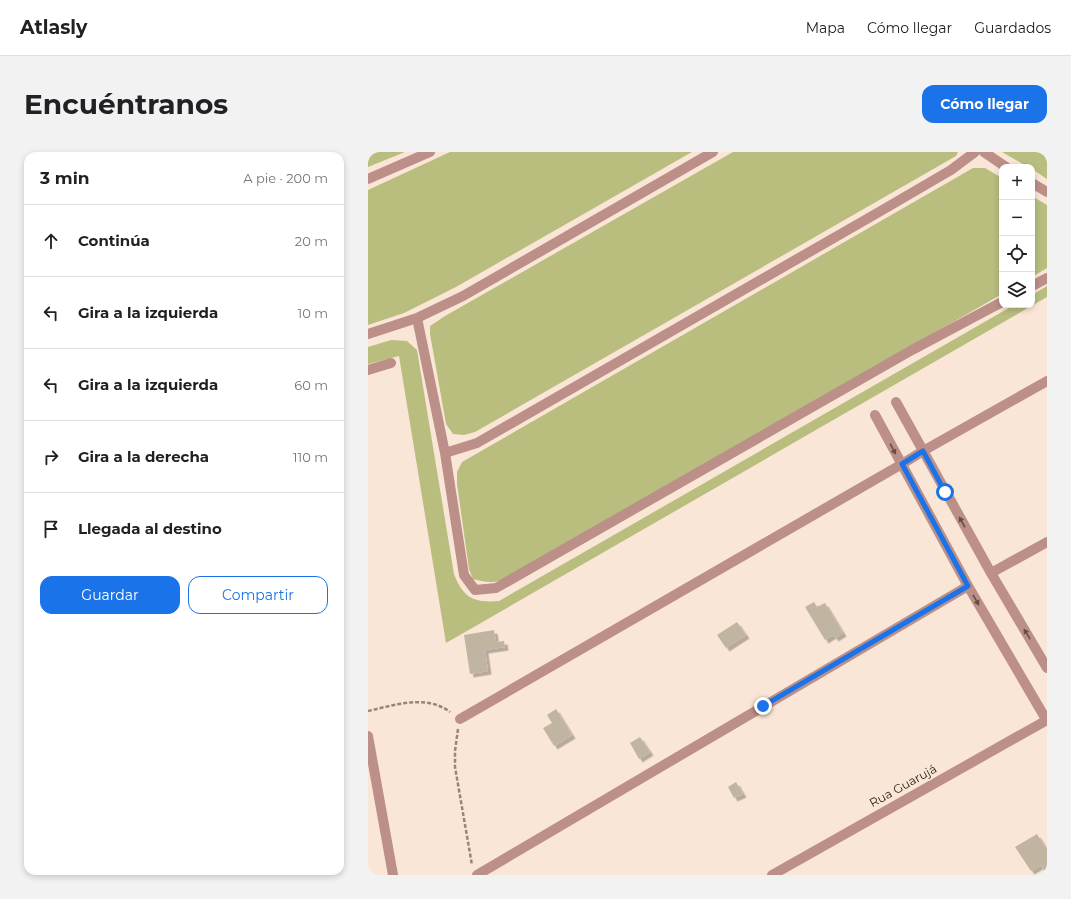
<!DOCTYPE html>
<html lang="es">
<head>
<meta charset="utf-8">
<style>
  body { margin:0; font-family:Montserrat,sans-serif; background:#f2f2f2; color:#202124 }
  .controls { position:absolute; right:12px; top:12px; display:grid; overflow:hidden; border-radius:8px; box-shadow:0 2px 6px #0003 }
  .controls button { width:36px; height:36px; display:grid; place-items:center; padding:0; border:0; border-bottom:1px solid #e0e0e0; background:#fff; color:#202124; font:20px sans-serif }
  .stop { position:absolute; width:12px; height:12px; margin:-9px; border:3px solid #1a73e8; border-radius:50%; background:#fff }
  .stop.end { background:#1a73e8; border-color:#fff; box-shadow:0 1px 4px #0008 }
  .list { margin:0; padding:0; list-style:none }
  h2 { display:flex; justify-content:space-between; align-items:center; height:52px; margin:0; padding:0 16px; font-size:17px }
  h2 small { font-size:13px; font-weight:400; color:#757577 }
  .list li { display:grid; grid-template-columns:26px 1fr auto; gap:12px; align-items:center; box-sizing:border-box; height:72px; padding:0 16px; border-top:1px solid #e0e0e0 }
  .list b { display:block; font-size:15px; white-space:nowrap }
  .list em { font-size:13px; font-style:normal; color:#757577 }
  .actions { display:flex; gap:8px; padding:12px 16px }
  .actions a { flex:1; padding:9px 0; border:1px solid #1a73e8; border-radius:12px; text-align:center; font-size:14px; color:#1a73e8 }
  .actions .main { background:#1a73e8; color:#fff }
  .icon { flex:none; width:22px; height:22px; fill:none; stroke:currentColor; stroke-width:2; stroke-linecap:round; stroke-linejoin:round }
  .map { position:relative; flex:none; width:679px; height:723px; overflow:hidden; border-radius:12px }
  header { display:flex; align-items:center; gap:24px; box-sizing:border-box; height:56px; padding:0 20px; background:#fff; border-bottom:1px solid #e0e0e0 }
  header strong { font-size:19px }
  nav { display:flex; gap:22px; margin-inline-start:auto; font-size:14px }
  .intro { display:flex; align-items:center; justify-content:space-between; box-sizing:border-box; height:96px; padding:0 24px }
  h1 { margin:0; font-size:28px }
  .button { padding:10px 18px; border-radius:12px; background:#1a73e8; color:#fff; font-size:14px; font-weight:700 }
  main { display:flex; gap:24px; padding:0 24px }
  aside { flex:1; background:#fff; border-radius:12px; box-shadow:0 2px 6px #0003 }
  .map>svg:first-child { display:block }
</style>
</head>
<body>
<header>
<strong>Atlasly</strong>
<nav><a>Mapa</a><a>Cómo llegar</a><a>Guardados</a></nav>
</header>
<div class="intro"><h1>Encuéntranos</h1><a class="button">Cómo llegar</a></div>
<main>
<aside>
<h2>3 min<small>A pie · 200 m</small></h2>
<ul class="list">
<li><svg class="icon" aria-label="ahead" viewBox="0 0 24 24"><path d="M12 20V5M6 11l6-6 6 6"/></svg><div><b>Continúa</b></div><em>20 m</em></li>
<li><svg class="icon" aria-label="left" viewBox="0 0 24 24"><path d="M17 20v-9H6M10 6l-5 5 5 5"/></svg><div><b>Gira a la izquierda</b></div><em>10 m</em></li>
<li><svg class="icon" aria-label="left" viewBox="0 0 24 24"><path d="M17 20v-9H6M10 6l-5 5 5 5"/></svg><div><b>Gira a la izquierda</b></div><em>60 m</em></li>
<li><svg class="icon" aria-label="right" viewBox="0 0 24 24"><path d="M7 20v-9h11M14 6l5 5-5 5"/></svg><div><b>Gira a la derecha</b></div><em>110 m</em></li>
<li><svg class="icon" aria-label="arrive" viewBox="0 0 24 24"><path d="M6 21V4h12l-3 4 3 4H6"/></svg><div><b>Llegada al destino</b></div></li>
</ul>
<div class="actions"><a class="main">Guardar</a><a>Compartir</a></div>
</aside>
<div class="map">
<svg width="679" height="723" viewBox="0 0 679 723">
  <defs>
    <filter id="shadow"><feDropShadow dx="3.5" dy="3.5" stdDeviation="0" flood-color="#0004"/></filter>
  </defs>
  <rect width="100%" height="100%" fill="#fae6d7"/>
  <!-- green -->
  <path fill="#b9be7f" d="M0 0H37L0 15Z
    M82 0H324L88 135 36 161 0 173V38Z
    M365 0H590L588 4 107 280 96 283 85 282 78 272 62 182V174L77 164Z
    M634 0H679V27L664 17V15H660Z
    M605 16H617L634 26V142L137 427C124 432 118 430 105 427L101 417 89 332V320L94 310Z
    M664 44 679 53V116L664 125Z
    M679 134V145L78 491 31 204 0 212V195L23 188 39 189 49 198 86 422C95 446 106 451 131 449L646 153H664V143Z"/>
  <!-- building -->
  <path fill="#c1b5a2" filter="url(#shadow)" d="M446 450 449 455 457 451 475 481 467 486 465 483 457 488 437 455Z
    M369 470 378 483 358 496 349 483Z
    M126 478 128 490 136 489 137 495 117 498 120 519 102 522 96 483Z
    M188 557 204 583 186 594 175 576 184 571 179 563Z
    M272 585 282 600 271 607 262 591Z
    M368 630 375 642 366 646 360 635Z
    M669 682 679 698V719L677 720 673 713 663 719 647 695Z"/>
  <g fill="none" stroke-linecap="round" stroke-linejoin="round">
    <!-- path -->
    <path stroke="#94867c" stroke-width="2.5" stroke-dasharray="4 2" stroke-linecap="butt" d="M0 559C27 553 58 542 82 560
      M90 577 87 599V615L104 713"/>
    <!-- minor -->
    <path stroke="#bc8f88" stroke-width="10" d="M616 0 638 15
      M0 27 62 0
      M664 31 679 40
      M664 134 679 126
      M49 166 77 301 96 423 107 438 128 436 544 198 634 150
      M0 182 49 166 95 144 345 0
      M0 218 23 211
      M528 250 623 421 679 516
      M507 263 600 434 679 569
      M77 301 109 291 511 60 583 18 607 0
      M623 421 679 390
      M92 567 534 312 555 299 679 229
      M0 584 25 723
      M109 723 600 434
      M404 723 679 568"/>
  </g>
  <!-- one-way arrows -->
  <defs><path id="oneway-solid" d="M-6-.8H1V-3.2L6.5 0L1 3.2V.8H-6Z"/></defs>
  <g fill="#644e48">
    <use href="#oneway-solid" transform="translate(525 297) rotate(62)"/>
    <use href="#oneway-solid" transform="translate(594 370) rotate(-119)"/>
    <use href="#oneway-solid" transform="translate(608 448) rotate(60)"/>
    <use href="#oneway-solid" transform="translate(659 482) rotate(-121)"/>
  </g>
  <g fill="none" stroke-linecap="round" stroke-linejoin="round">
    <!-- route -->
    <path stroke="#1a73e8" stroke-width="5" d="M395 554 600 434 534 312 555 299 577 340"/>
  </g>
  <g text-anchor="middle" stroke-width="3.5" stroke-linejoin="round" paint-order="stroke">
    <!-- street labels -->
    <g font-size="12" fill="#2a231d" stroke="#fae6d7">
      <text transform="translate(535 634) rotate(-29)" y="4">Rua Guarujá</text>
    </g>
  </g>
</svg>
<div class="controls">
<button>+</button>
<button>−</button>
<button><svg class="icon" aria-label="locate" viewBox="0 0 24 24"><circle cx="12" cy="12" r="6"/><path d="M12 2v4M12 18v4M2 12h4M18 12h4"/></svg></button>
<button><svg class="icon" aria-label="layers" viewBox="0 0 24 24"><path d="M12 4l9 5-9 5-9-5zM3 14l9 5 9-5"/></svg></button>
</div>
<div class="stop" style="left:577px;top:340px"></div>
<div class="stop end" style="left:395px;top:554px"></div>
</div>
</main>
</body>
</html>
